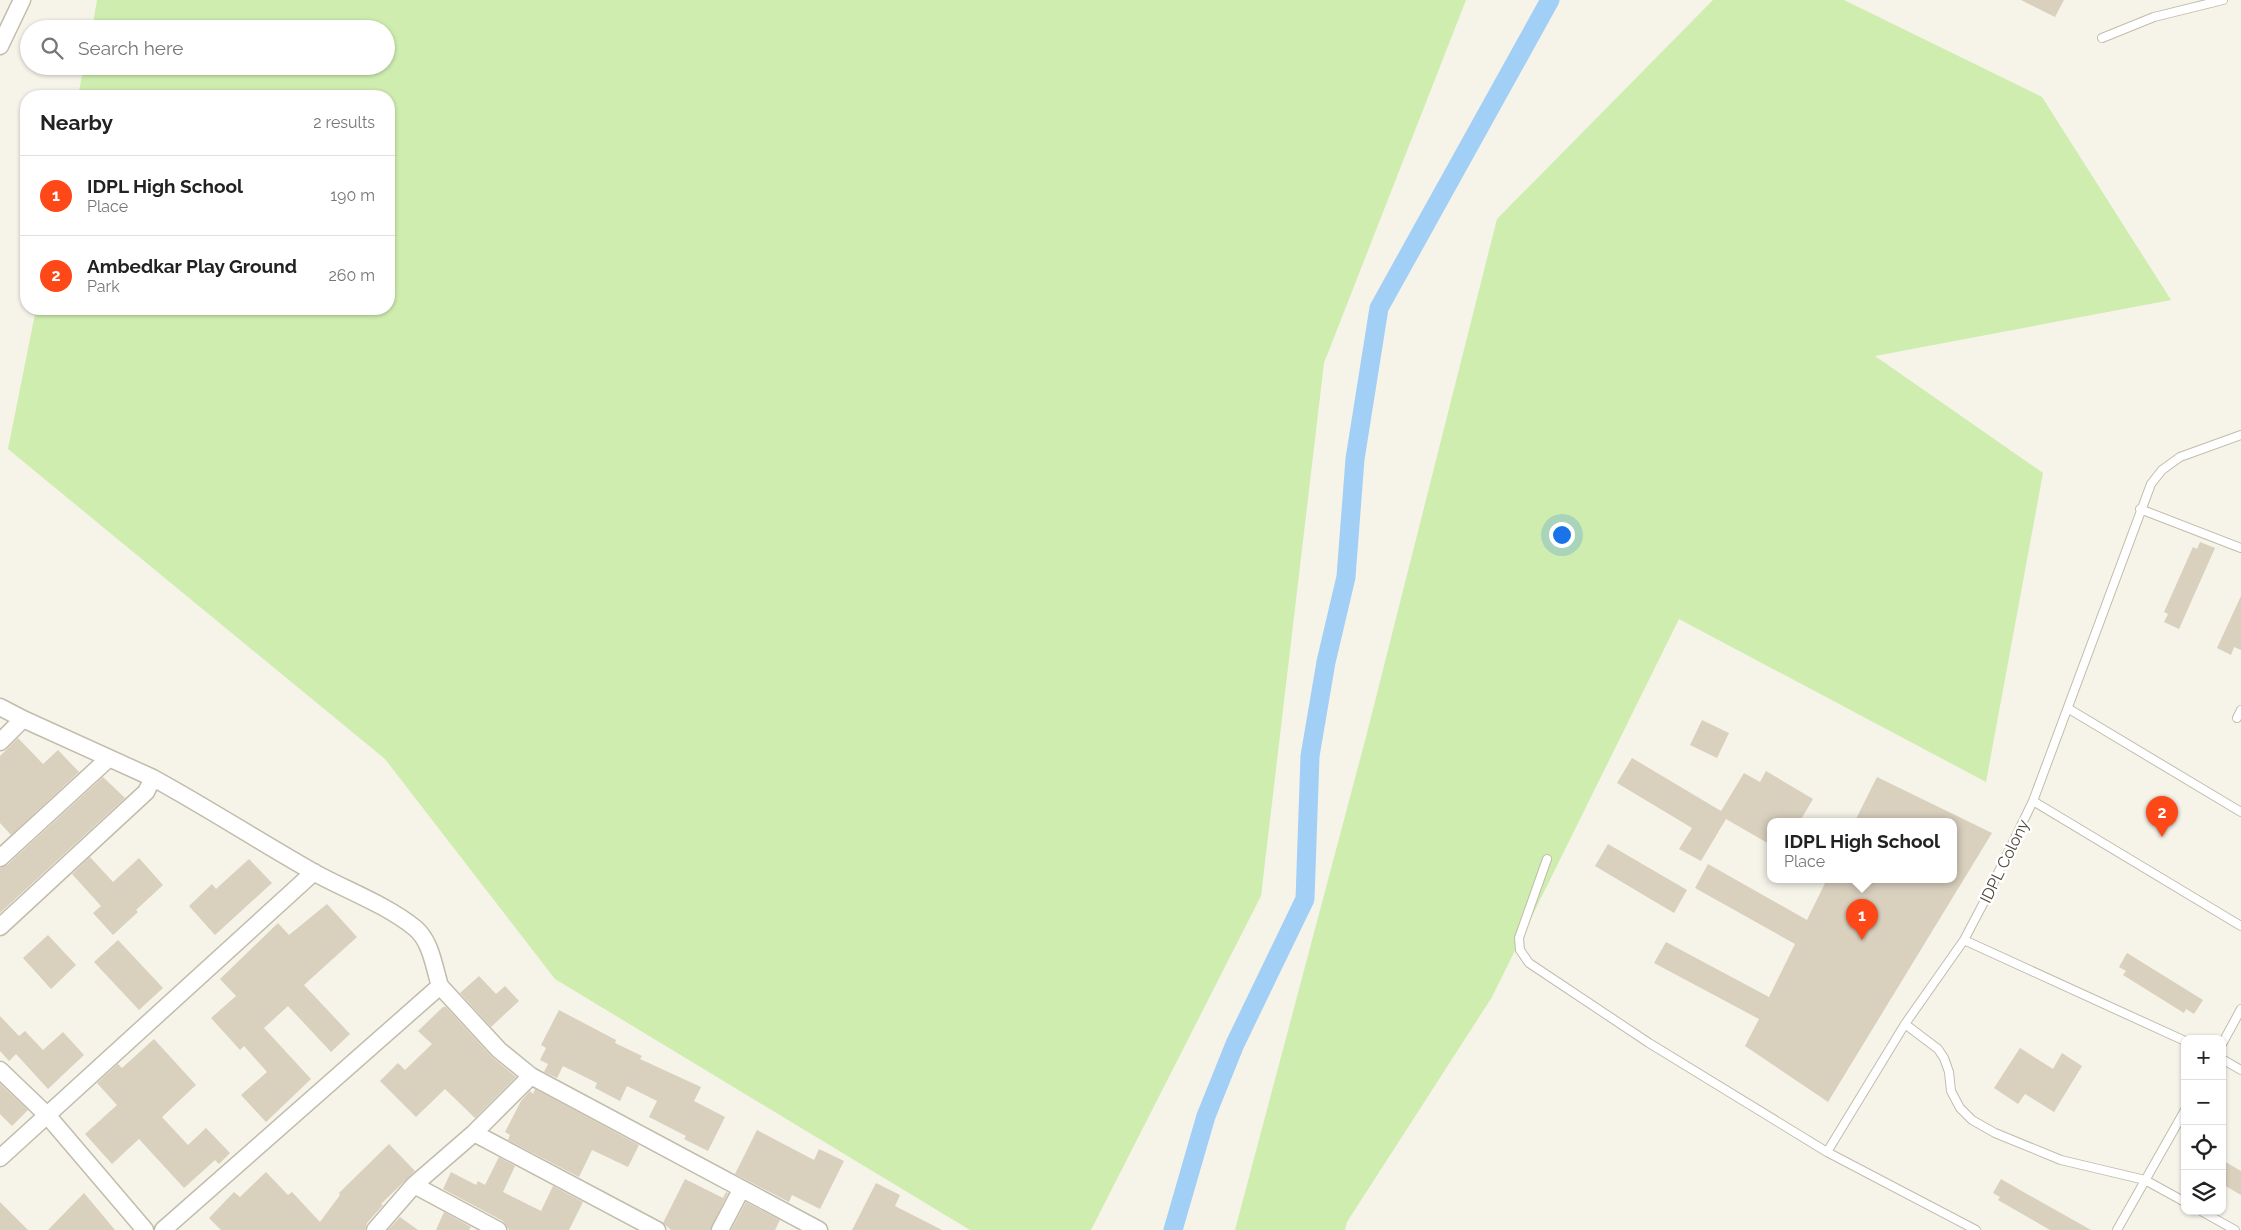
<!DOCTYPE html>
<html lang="en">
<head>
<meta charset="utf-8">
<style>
  body { margin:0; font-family:Raleway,sans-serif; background:#f2f2f2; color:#222 }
  .controls { position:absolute; right:15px; bottom:15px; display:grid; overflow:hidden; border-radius:10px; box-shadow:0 1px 4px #0004 }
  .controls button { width:45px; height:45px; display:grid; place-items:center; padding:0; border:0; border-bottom:1px solid #e0e0e0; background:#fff; color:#222; font:25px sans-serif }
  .you { position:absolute; left:1561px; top:534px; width:18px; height:18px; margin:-12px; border:4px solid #fff; border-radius:50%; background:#1a73e8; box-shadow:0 0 0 8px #1a73e833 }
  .badge { display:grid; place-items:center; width:32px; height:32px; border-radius:50%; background:#ff4817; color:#fff; font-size:16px; font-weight:700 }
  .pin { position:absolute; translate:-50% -41px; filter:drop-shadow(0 1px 2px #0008) }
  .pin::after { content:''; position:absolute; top:26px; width:18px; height:15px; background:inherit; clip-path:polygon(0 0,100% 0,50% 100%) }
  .popup { position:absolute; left:1767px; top:818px; width:190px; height:65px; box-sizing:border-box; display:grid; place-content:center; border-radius:10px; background:#fff; filter:drop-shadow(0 1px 4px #0005); font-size:16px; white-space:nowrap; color:#767676 }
  .popup b { font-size:19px; color:#222 }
  .popup::after { content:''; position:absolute; left:50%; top:100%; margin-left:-10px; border:10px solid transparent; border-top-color:#fff }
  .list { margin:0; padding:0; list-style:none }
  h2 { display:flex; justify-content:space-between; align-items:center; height:65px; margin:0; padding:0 20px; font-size:21px }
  h2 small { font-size:16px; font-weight:400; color:#767676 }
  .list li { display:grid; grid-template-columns:32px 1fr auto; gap:15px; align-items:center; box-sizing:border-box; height:80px; padding:0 20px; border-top:1px solid #e0e0e0 }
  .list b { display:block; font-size:19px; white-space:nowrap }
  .list p { margin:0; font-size:16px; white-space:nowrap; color:#767676 }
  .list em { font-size:16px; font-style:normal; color:#767676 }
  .icon { flex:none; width:28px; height:28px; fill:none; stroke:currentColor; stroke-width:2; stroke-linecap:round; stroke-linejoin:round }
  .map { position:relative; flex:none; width:2241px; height:1230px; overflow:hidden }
  .search { position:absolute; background:#fff; box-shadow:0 1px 4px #0004; left:20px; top:20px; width:375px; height:55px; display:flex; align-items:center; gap:12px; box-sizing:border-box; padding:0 18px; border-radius:28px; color:#767676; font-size:19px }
  .panel { position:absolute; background:#fff; box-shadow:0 1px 4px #0004; left:20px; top:90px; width:375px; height:225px; border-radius:20px }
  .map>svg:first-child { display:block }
</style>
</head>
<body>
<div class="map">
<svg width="2241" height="1230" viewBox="0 0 2241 1230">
  <rect width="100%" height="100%" fill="#f6f3e9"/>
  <!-- green -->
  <path fill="#ceedaf" d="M97 0H1466L1324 363 1261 896 1091 1230H970L555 979 385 759 8 449 36 309H389V96H78L84 66H386V29H92Z
    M1713 0H1844L2042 97 2171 300 1875 356 2043 473 1986 782 1679 619 1492 997 1347 1222 1345 1230H1235L1366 737 1497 219Z"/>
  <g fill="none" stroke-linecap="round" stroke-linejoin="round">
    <!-- canal -->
    <path stroke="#a2cff6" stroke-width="19" d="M1173 1230 1206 1116 1235 1044 1305 899 1310 756 1326 662 1346 577 1355 459 1379 308 1550 0"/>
  </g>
  <!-- building -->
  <path fill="#d9d0be" d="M2021 0H2064L2055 17Z
    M2200 542 2215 548 2179 629 2164 622 2168 614 2164 612 2193 547 2197 549Z
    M2241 596V650L2234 647 2231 655 2217 648Z
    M1702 720 1729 733 1717 758 1690 745Z
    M18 738 43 764 58 750 79 772 11 835 0 823V756Z
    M1632 758 1721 811 1744 773 1760 782 1766 771 1813 799 1800 821H1771V845L1726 819 1701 861 1679 849 1692 828 1617 783Z
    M103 777 125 798 0 913V868L7 865Z
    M1877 777 1992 833 1828 1102 1745 1046 1759 1019 1654 963 1666 942 1769 997 1795 944 1695 888 1708 864 1807 920 1827 879H1953V821H1855Z
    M1608 844 1687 890 1674 913 1595 866Z
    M90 857 113 882 139 858 163 885 136 910 138 912 113 935 93 913 101 906 72 874Z
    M249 859 272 883 215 935 189 906 212 884 216 889Z
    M327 904 357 937 304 985 350 1034 331 1052 288 1006 264 1028 311 1079 266 1122 241 1095 267 1072 244 1046 240 1050 211 1018 236 996 220 979 278 923 289 935Z
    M48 935 76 965 51 989 23 958Z
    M118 940 163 988 139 1010 94 962Z
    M2127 953 2203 1000 2194 1014 2186 1009 2184 1013 2123 975 2126 971 2119 967Z
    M479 976 496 994 505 986 519 1001 491 1027 460 993Z
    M443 1007H446L492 1057 516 1077 475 1118 445 1089 416 1117 380 1081 398 1063 405 1070 432 1044 418 1031Z
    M559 1010 616 1040 615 1043 642 1056 640 1059 701 1087 694 1101 725 1117 708 1151 684 1139 686 1136 649 1117 657 1101 627 1086 620 1101 595 1088 597 1083 563 1066 557 1078 544 1072 548 1064 540 1060 546 1048 541 1045Z
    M0 1016 19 1036 25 1031 43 1050 63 1032 84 1055 48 1089 16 1054 9 1061 0 1051Z
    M154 1039 196 1085 162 1117 188 1145 206 1128 230 1153 219 1164 215 1160 184 1188 139 1139 112 1164 85 1134 117 1105 97 1083 118 1064 122 1068Z
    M2020 1048 2053 1069 2062 1053 2082 1066 2054 1112 2025 1094 2018 1104 1994 1088Z
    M0 1084 28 1110 12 1126 0 1114Z
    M535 1089 639 1145 628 1167 592 1150 579 1177 508 1140 510 1135 505 1132 521 1101 530 1091 533 1094Z
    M757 1130 814 1160 819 1149 844 1161 820 1209 792 1195 789 1202 735 1174Z
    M389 1144 415 1171 381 1204 383 1205 367 1223 365 1230H221L209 1218 234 1192 240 1197 266 1172 288 1195 292 1192 320 1222 340 1195 339 1193Z
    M499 1157 515 1166 503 1192 541 1211 553 1186 583 1202 569 1230H509L503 1221 443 1189 451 1172 476 1185 478 1181 485 1185Z
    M2222 1160 2241 1171V1195L2222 1184Z
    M685 1179 723 1198 726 1192 728 1193 710 1230H671L663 1223Z
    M2001 1179 2020 1190 2091 1230H2050L1998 1200 2000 1197 1993 1193Z
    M876 1183 900 1195 895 1206 942 1230H852Z
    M84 1193 115 1230H48Z
    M0 1202 28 1230H0Z
    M746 1202 780 1220 775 1230H731Z
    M444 1212 471 1227 469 1230H436Z
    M400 1217 418 1230H388Z"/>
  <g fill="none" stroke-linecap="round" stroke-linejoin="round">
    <!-- lane casing -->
    <g stroke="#c2bcab" stroke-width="10">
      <path id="lane" d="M2102 38 2154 17 2223 0
        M2140 509 2241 548
        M2069 709 2241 812
        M2237 718 2241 710
        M2033 801 2241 926
        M1547 859 1519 938 1520 950 1529 963 1649 1043 1827 1152
        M1964 940 2185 1041
        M1905 1024 1938 1049 1944 1058 1949 1072 1951 1091 1960 1108 1972 1120 1995 1133 2061 1160 2145 1180 2185 1202
        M2222 1044 2241 1009
        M2222 1059 2241 1070
        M2201 1211 2235 1230
        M1976 1230 1827 1152 1905 1024 1964 940 1984 902 2033 801 2151 484 2162 470 2180 457 2241 435
        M2117 1230 2185 1110"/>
    </g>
    <!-- street casing -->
    <g stroke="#c2bcab" stroke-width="19">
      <path id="street" d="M0 46 22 0
        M0 707 23 719 153 778
        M0 742 23 719
        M0 858 108 759
        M0 927 146 792 153 778C208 808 260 842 315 873 346 890 387 905 415 928 431 941 434 967 440 986
        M0 1070 47 1115 145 1230
        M474 1133 657 1230
        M0 1158 314 872
        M414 1185 498 1230
        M163 1230 440 986 499 1050 531 1076 819 1230
        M375 1230 414 1185 474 1133 531 1076
        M720 1230 741 1190"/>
    </g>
    <!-- lane -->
    <use href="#lane" stroke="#fff" stroke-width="8"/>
    <!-- street -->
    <use href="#street" stroke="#fff" stroke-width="16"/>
  </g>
  <g text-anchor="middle" stroke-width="5" stroke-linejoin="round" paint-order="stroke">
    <!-- street labels -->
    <g font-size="16" fill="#4b4437" stroke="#fff">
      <text transform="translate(2004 861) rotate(-64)" y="6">IDPL Colony</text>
    </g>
  </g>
</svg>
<div class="controls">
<button>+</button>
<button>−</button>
<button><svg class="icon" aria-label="locate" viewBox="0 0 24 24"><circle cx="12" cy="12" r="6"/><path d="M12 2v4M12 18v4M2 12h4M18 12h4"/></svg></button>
<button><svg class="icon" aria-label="layers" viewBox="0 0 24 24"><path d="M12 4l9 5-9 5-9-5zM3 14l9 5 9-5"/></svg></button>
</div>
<div class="you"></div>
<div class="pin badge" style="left:1862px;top:940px">1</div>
<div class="popup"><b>IDPL High School</b>Place</div>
<div class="pin badge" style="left:2162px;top:837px">2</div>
<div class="search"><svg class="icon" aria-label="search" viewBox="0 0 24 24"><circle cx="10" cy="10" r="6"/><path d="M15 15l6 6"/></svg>Search here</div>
<section class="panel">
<h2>Nearby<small>2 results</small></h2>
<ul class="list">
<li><span class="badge">1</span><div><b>IDPL High School</b><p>Place</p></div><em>190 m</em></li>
<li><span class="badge">2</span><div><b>Ambedkar Play Ground</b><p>Park</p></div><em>260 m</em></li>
</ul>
</section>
</div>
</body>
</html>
